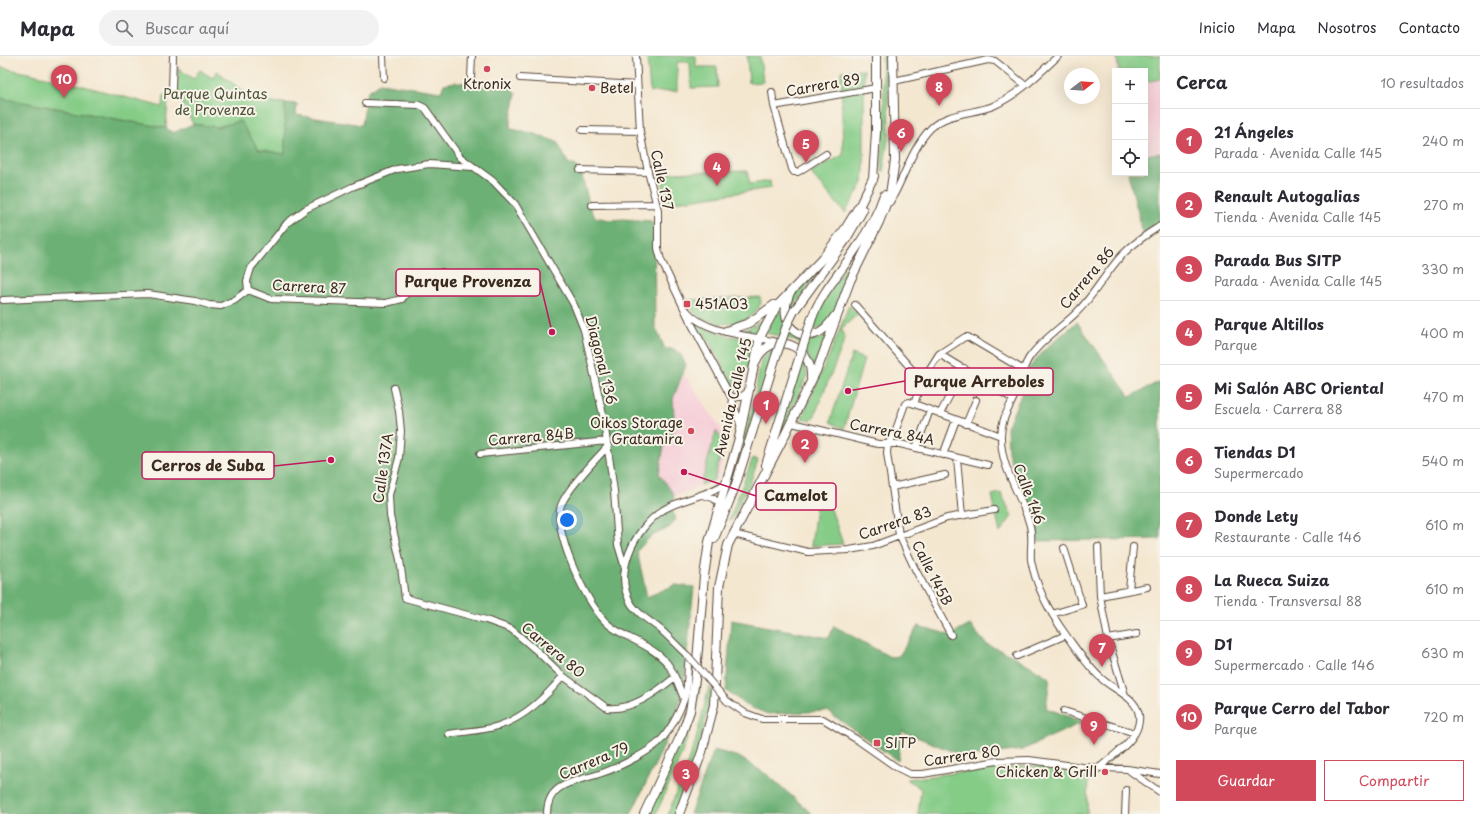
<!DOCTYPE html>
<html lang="es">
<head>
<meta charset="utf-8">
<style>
  body { margin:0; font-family:"Playpen Sans",sans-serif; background:#f2f2f3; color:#2b2b33 }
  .controls { position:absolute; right:12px; top:12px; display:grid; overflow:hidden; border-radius:0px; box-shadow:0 4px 16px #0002 }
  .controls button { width:36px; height:36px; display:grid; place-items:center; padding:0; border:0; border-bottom:1px solid #e1e1e2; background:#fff; color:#2b2b33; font:20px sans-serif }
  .compass { position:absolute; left:1064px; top:12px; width:36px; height:36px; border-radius:50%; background:#fff; box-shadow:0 4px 16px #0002; rotate:73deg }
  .you { position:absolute; left:567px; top:464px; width:14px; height:14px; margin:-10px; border:3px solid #fff; border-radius:50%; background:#1a73e8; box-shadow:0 0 0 6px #1a73e833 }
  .badge { display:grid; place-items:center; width:26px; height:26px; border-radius:50%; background:#d1495b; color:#fff; font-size:13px; font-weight:700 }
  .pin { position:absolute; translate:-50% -33px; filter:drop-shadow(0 1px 2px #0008) }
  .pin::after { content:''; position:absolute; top:21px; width:14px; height:12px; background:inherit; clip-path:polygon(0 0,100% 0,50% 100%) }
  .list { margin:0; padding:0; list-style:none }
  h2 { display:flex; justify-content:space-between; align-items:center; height:52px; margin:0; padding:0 16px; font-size:17px }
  h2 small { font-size:13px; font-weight:400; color:#7c7c81 }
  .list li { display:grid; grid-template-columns:26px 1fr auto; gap:12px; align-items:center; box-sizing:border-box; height:64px; padding:0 16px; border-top:1px solid #e1e1e2 }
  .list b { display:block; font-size:15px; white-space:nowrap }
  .list p { margin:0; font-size:13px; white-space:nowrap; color:#7c7c81 }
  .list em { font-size:13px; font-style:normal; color:#7c7c81 }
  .actions { display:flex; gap:8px; padding:12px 16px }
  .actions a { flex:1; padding:9px 0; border:1px solid #d1495b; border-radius:0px; text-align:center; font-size:14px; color:#d1495b }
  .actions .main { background:#d1495b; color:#fff }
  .icon { flex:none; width:22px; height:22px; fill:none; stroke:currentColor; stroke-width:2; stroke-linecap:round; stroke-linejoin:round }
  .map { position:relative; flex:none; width:1160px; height:758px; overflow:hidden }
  header { display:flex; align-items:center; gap:24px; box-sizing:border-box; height:56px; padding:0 20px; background:#fff; border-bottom:1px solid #e1e1e2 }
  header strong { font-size:19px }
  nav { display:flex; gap:22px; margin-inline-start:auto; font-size:14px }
  .search { width:280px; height:36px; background:#f2f2f3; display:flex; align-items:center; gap:10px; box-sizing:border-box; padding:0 14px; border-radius:22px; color:#7c7c81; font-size:15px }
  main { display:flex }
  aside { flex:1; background:#fff }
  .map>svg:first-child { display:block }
</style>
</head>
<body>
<header>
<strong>Mapa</strong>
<div class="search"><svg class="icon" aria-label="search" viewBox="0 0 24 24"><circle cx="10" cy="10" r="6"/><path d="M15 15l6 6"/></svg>Buscar aquí</div>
<nav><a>Inicio</a><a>Mapa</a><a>Nosotros</a><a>Contacto</a></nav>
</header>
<main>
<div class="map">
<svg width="1160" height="758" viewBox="0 0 1160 758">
  <rect width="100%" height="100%" fill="#f7f3e8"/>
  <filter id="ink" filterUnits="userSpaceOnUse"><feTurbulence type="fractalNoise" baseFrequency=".025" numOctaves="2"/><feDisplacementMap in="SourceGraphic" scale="8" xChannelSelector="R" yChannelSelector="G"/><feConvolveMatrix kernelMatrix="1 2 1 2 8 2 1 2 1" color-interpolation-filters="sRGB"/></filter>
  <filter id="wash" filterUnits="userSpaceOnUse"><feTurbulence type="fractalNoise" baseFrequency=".012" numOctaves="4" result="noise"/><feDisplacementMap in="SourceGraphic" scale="16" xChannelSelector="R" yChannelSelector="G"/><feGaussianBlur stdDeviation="0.9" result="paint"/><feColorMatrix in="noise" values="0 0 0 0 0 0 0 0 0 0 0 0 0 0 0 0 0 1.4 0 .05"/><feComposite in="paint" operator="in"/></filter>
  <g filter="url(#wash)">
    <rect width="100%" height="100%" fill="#f4e7d0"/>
    <!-- built -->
    <path fill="#f6cfd8" d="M1115 0H1160V97L1145 99V15H1116Z
      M684 318 728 383 718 423 675 440 659 418 664 390 672 379 674 361 673 343Z"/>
    <!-- green -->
    <path fill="#85cc87" stroke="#607b52" d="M647 0H696V11H717L718 31 691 32 690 6H677V35L650 36Z
      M747 0H760L763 26 749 27Z
      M882 0H887L889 77 883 116 881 115 884 48Z
      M1117 0H1160V23L1145 26V15H1119Z
      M0 11 69 26 162 51 163 39 168 41 166 72 0 42Z
      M178 12 193 23 200 14 212 22 217 15 257 46 285 47V98L259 94 240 65 217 71 193 68 177 37Z
      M864 14V114L863 127 845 157 810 116 843 99 841 15Z
      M747 115 750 128 770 125 771 132 668 147 660 117Z
      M859 193 862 194 830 262 825 269 812 276C820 244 840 220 859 193Z
      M825 204 826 205 789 257 791 244 796 236Z
      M760 241 761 247C759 250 757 255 754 257 740 272 706 271 693 255 691 251 689 247 687 244Z
      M849 249 858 258 841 273 845 283 814 361 811 365 802 362 836 283Z
      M780 250C785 277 800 293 827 279L813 313C804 283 794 283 765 277Z
      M764 262 757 277 743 274 753 270Z
      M692 267 729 280 750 283 752 284 748 312 737 314 734 331 704 277 700 279Z
      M775 291 732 430 754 345 760 310 762 302Z
      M852 298 864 303 844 373 830 366Z
      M803 302 807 319 776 390Z
      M716 375 724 386 714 424 701 429Z
      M753 402 758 404 751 424 731 465 729 464Z
      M1001 437 1012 460 1000 477 992 439Z
      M816 451 831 453 843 488 811 490Z
      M707 523 702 608 701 606Z
      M700 623 701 625C695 672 675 714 656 758H647L694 654Z
      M709 631 712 635 700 687 674 758H668L695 687Z
      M1034 710 1088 717 1087 758H918L921 733 907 723 986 713Z"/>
    <!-- forest -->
    <path fill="#6cb074" stroke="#546d49" d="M455 26 511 32 516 38 510 68 511 73 532 77 557 86 568 107 576 110 582 120 590 152 595 161 610 164 623 163 651 165 654 170 655 270 665 293C678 291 681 299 686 309L673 343 674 361 672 379 664 390 659 418 674 439 672 454 676 463 670 471 650 481 637 495 647 541 675 529 694 531 683 636 673 668 661 696 631 758H0V42L166 72 173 77 193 68 217 71 240 65 259 94 285 98V47L297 48 296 59 362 69 367 36 380 27 441 36 444 28Z
      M1160 97V167L1143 177 1128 117H1145V99Z
      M1077 266 1130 341 1160 325V483L1038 485 1034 459 1015 419 1008 396 1007 371 1022 337 1028 313 1046 292Z
      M731 564 829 582 834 570 890 601 899 600 918 570 951 579 970 569 986 588 1015 601 1050 622 1046 652 1083 666 1022 694 966 701 902 675 898 705 827 655 768 658 750 651 726 635Z
      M714 694 739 701 769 720 812 758H690Z"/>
  </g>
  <g filter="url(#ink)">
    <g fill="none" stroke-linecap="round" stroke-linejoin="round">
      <!-- minor casing -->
      <g stroke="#574639" stroke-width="8">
        <path id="minor" d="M383 0 384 22
          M636 0 640 75 648 116 658 154V192L661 204 690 265 731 341 741 371
          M471 22 472 0
          M520 22 637 29
          M894 25 988 4 995 5 1025 29
          M172 33 173 0
          M772 36 774 50 792 113 794 116H798L826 98
          M365 47 419 49 425 52 460 101 493 125 515 148 574 249 584 274 603 359 614 435 618 489 625 512
          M774 50 876 32
          M582 74 640 75
          M580 114 648 116
          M890 146C904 123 912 91 931 72 948 56 973 58 993 50 1018 39 1039 18 1058 0
          M592 149 656 148
          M248 234 247 225 251 212 287 167 306 153 352 131 397 113 429 108 473 111
          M248 234 271 243 386 247 402 243C416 225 418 223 442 216
          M3 244 148 238 195 245 209 249 221 250 235 244 248 234
          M855 249 922 325
          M687 255C707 279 752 279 781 287
          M939 298 1013 343
          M394 332 399 355 401 375 399 402 389 439 390 460 400 504 405 542 486 564 511 573 538 596 563 620 607 652C631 655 657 636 675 621
          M731 341H741L749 335
          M914 348 922 325 939 298 965 281H968L1022 313
          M940 358 964 312
          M792 367 878 388H900L988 409
          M966 368 976 344
          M608 390C597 402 562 438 560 453 555 480 588 552 609 569 626 583 652 589 667 607 675 617 679 631 684 643
          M916 392 930 354
          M480 398 607 385
          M943 399 956 364
          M957 402 962 460
          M892 431 945 419
          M702 439 713 442 720 448
          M733 478 808 496 849 494 873 490 947 462 994 454
          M1098 491 1100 540 1108 583 1125 639
          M1129 534 1133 491
          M1100 540 1147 531
          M1052 558 1082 549 1064 492
          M951 579 915 513 899 479 887 397 888 388 894 379 905 348 909 346 1001 380
          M1108 583 1137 578
          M1017 600 1066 579
          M727 645 745 657 762 663H823L856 683 896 711 910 718H923L997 705 1029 704 1082 711 1127 713 1160 718
          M1064 655 1135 677
          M449 678C465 675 483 675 498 670 524 662 546 641 563 620
          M1098 713C1112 699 1142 683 1139 659 1136 641 1114 634 1102 623 1088 611 1077 594 1066 579 1050 557 1036 531 1031 504 1030 493 1033 482 1030 470 1022 439 1000 413 1001 379 1002 360 1010 352 1016 336 1021 324 1022 313 1029 302 1041 284 1062 271 1077 256 1095 238 1106 216 1123 198 1134 187 1147 178 1160 170
          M1130 715 1160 736
          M547 758C547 725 578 726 602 717 617 712 652 695 662 683 672 671 682 652 686 637 688 625 687 612 689 601 679 592 670 582 660 573 651 566 639 559 632 549 612 518 634 473 663 454 683 442 709 440 727 426
          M1125 758 1126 734"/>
      </g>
      <!-- major casing -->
      <g stroke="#574639" stroke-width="10">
        <path id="major" d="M873 124 876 76V0
          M789 239C774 275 812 297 834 261
          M794 255 845 185 863 154
          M812 262C822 235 842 215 857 191 868 175 878 157 884 139
          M726 275 749 267 774 249
          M756 305C770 273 813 288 811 322
          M766 409 797 309
          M714 483 735 431 776 300
          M644 758 682 677 690 655 696 617 704 520 709 486 739 382 760 281 776 251 822 203 845 173 861 147 874 120
          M679 758 702 696 714 649 719 531 728 489 783 383 819 309 850 225 879 166 890 138 895 104 893 0"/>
      </g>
      <!-- minor -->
      <use href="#minor" stroke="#fff" stroke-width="6"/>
      <!-- major -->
      <use href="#major" stroke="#fff" stroke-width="8"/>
      <!-- minor-bridge casing -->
      <g stroke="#574639" stroke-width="8" stroke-linecap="butt">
        <path id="minor-bridge" d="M689 601 727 645"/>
      </g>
      <!-- major-bridge casing -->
      <g stroke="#574639" stroke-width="10" stroke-linecap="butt">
        <path id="major-bridge" d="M776 300 787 269 794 255
          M797 309 812 262"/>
      </g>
      <!-- minor-bridge -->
      <use href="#minor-bridge" stroke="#fff" stroke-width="6"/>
      <!-- major-bridge -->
      <use href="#major-bridge" stroke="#fff" stroke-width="8"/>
    </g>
  </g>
  <!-- markers -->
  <g fill="#d1495b" stroke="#f7f3e8" stroke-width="1.5">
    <circle cx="487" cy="13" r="4"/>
    <circle cx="592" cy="32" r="4"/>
    <rect x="683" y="244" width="8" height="8" rx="2"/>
    <circle cx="691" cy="375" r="4"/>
    <rect x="873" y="683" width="8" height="8" rx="2"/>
    <circle cx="1105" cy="716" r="4"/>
  </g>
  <g text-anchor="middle" stroke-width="4" stroke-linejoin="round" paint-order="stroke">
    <!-- poi labels -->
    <g font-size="14" fill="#3b2a1e" stroke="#f7f3e8" text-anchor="start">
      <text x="487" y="33" text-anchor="middle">Ktronix</text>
      <text x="600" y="37">Betel</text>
      <text x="695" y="253">451A03</text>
      <text x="683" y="372" text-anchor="end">Oikos Storage<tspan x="683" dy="16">Gratamira</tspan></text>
      <text x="885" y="692">SITP</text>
      <text x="1097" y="721" text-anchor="end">Chicken &amp; Grill</text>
    </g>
    <!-- street labels -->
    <g font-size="14" fill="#3b2a1e" stroke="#f7f3e8">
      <text transform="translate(823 29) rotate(-10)" y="5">Carrera 89</text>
      <text transform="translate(662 124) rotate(78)" y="5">Calle 137</text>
      <text transform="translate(1087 222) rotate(-50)" y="5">Carrera 86</text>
      <text transform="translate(309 231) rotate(3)" y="5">Carrera 87</text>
      <text transform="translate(601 304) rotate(76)" y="5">Diagonal 136</text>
      <text transform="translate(733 341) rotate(-77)" y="5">Avenida Calle 145</text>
      <text transform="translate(892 376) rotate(11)" y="5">Carrera 84A</text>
      <text transform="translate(531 381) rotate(-5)" y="5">Carrera 84B</text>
      <text transform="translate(383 412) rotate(-82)" y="5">Calle 137A</text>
      <text transform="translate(1029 438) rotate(69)" y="5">Calle 146</text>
      <text transform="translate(895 467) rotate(-19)" y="5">Carrera 83</text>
      <text transform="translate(932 517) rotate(63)" y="5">Calle 145B</text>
      <text transform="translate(553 594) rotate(40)" y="5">Carrera 80</text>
      <text transform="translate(962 700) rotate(-8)" y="5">Carrera 80</text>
      <text transform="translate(594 705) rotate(-23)" y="5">Carrera 79</text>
    </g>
    <!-- park labels -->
    <g font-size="14" fill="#4e5238" stroke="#f7f3e8">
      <text x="215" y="43">Parque Quintas<tspan x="215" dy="16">de Provenza</tspan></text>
    </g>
  </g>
  <!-- callouts -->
  <path fill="none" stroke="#c2185b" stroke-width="1.5" d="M552 276L540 226M848 335L905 325M331 404L274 410M684 416L756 440"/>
  <g fill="#c2185b" stroke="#f7f3e8" stroke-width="1.5">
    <circle cx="552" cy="276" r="4"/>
    <circle cx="848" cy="335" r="4"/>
    <circle cx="331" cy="404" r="4"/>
    <circle cx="684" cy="416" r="4"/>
  </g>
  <g fill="#f7f3e8" stroke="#c2185b" stroke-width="1.5">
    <rect x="396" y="213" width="144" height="27" rx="4"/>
    <rect x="905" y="312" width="148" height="27" rx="4"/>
    <rect x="142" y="396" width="132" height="27" rx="4"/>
    <rect x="756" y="427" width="80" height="27" rx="4"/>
  </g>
  <g font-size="15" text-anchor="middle" font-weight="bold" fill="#3b2a1e">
    <text x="468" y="231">Parque Provenza</text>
    <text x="979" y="331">Parque Arreboles</text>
    <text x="208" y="415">Cerros de Suba</text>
    <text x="796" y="445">Camelot</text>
  </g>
</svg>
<div class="controls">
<button>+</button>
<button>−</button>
<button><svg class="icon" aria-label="locate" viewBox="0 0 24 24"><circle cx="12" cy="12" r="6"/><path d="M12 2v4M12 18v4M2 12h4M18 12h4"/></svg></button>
</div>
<svg class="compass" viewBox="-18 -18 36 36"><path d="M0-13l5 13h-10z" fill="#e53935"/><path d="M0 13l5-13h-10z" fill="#7c7c81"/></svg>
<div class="you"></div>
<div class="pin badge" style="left:766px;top:368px">1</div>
<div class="pin badge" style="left:805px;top:407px">2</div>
<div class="pin badge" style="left:686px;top:737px">3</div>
<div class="pin badge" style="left:717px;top:130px">4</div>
<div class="pin badge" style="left:806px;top:107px">5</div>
<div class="pin badge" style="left:901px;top:96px">6</div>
<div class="pin badge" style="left:1102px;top:611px">7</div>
<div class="pin badge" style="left:939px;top:50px">8</div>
<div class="pin badge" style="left:1094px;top:689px">9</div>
<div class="pin badge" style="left:64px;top:42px">10</div>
</div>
<aside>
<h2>Cerca<small>10 resultados</small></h2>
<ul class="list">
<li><span class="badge">1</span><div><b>21 Ángeles</b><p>Parada · Avenida Calle 145</p></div><em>240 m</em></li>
<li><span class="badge">2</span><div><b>Renault Autogalias</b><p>Tienda · Avenida Calle 145</p></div><em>270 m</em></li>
<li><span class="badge">3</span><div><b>Parada Bus SITP</b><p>Parada · Avenida Calle 145</p></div><em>330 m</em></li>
<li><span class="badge">4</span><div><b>Parque Altillos</b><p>Parque</p></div><em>400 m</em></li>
<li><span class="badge">5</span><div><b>Mi Salón ABC Oriental</b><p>Escuela · Carrera 88</p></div><em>470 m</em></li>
<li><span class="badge">6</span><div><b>Tiendas D1</b><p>Supermercado</p></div><em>540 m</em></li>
<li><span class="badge">7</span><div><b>Donde Lety</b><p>Restaurante · Calle 146</p></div><em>610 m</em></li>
<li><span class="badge">8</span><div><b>La Rueca Suiza</b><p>Tienda · Transversal 88</p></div><em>610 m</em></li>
<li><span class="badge">9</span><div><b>D1</b><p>Supermercado · Calle 146</p></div><em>630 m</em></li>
<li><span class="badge">10</span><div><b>Parque Cerro del Tabor</b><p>Parque</p></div><em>720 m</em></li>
</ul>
<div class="actions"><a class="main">Guardar</a><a>Compartir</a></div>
</aside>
</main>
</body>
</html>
